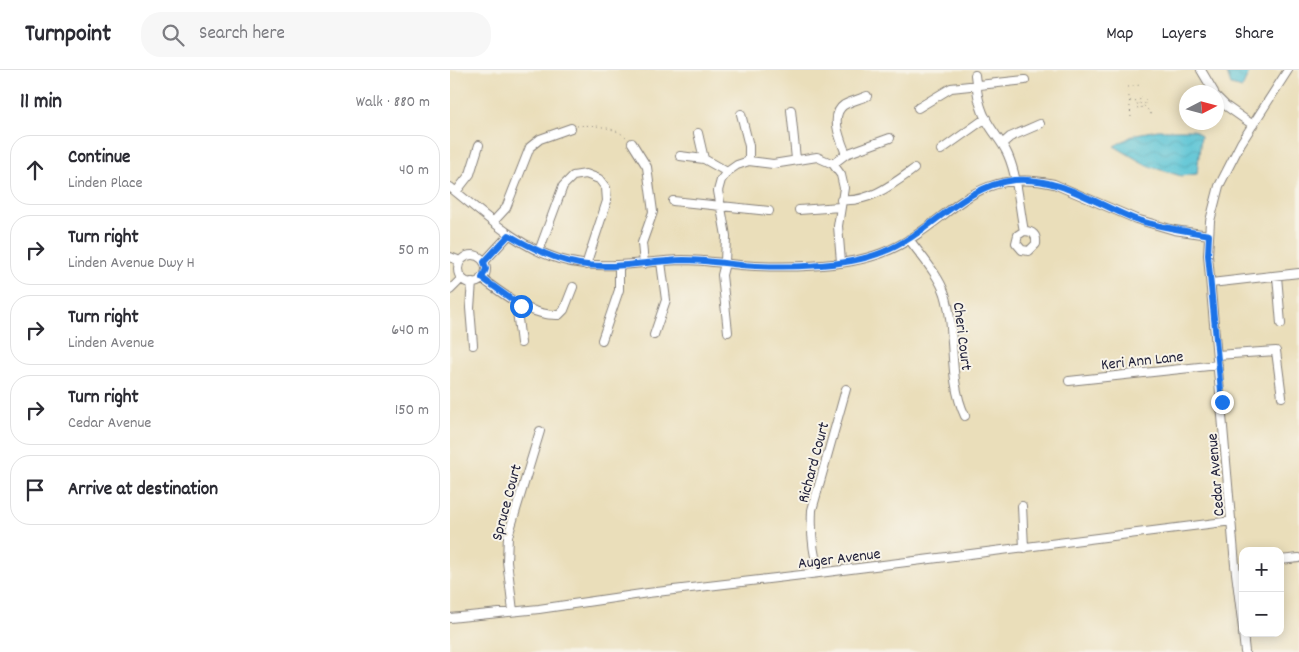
<!DOCTYPE html>
<html lang="en">
<head>
<meta charset="utf-8">
<style>
  body { margin:0; font-family:Dekko,sans-serif; background:#f7f7f7; color:#2b2b33 }
  .controls { position:absolute; right:15px; bottom:15px; display:grid; overflow:hidden; border-radius:10px; box-shadow:0 2px 12px #0003 }
  .controls button { width:45px; height:45px; display:grid; place-items:center; padding:0; border:0; border-bottom:1px solid #e1e1e2; background:#fff; color:#2b2b33; font:25px sans-serif }
  .compass { position:absolute; left:729px; top:15px; width:45px; height:45px; border-radius:50%; background:#fff; box-shadow:0 2px 12px #0003; rotate:84deg }
  .stop { position:absolute; width:15px; height:15px; margin:-11px; border:4px solid #1a73e8; border-radius:50%; background:#fff }
  .stop.end { background:#1a73e8; border-color:#fff; box-shadow:0 1px 5px #0008 }
  .list { margin:0; padding:0; list-style:none }
  h2 { display:flex; justify-content:space-between; align-items:center; height:65px; margin:0; padding:0 20px; font-size:21px }
  h2 small { font-size:16px; font-weight:400; color:#7c7c81 }
  .list li { display:grid; grid-template-columns:32px 1fr auto; gap:15px; align-items:center; box-sizing:border-box; height:70px; margin:0 10px 10px; padding:0 10px; border:1px solid #e1e1e2; border-radius:20px }
  .list b { display:block; font-size:19px; white-space:nowrap }
  .list p { margin:0; font-size:16px; white-space:nowrap; color:#7c7c81 }
  .list em { font-size:16px; font-style:normal; color:#7c7c81 }
  .icon { flex:none; width:28px; height:28px; fill:none; stroke:currentColor; stroke-width:2; stroke-linecap:round; stroke-linejoin:round }
  .map { position:relative; flex:none; width:849px; height:582px; overflow:hidden }
  header { display:flex; align-items:center; gap:30px; box-sizing:border-box; height:70px; padding:0 25px; background:#fff; border-bottom:1px solid #e1e1e2 }
  header strong { font-size:24px }
  nav { display:flex; gap:28px; margin-inline-start:auto; font-size:18px }
  .search { width:350px; height:45px; background:#f7f7f7; display:flex; align-items:center; gap:12px; box-sizing:border-box; padding:0 18px; border-radius:20px; color:#7c7c81; font-size:19px }
  main { display:flex }
  aside { flex:1; background:#fff }
  .map>svg:first-child { display:block }
</style>
</head>
<body>
<header>
<strong>Turnpoint</strong>
<div class="search"><svg class="icon" aria-label="search" viewBox="0 0 24 24"><circle cx="10" cy="10" r="6"/><path d="M15 15l6 6"/></svg>Search here</div>
<nav><a>Map</a><a>Layers</a><a>Share</a></nav>
</header>
<main>
<aside>
<h2>11 min<small>Walk · 880 m</small></h2>
<ul class="list">
<li><svg class="icon" aria-label="ahead" viewBox="0 0 24 24"><path d="M12 20V5M6 11l6-6 6 6"/></svg><div><b>Continue</b><p>Linden Place</p></div><em>40 m</em></li>
<li><svg class="icon" aria-label="right" viewBox="0 0 24 24"><path d="M7 20v-9h11M14 6l5 5-5 5"/></svg><div><b>Turn right</b><p>Linden Avenue Dwy H</p></div><em>50 m</em></li>
<li><svg class="icon" aria-label="right" viewBox="0 0 24 24"><path d="M7 20v-9h11M14 6l5 5-5 5"/></svg><div><b>Turn right</b><p>Linden Avenue</p></div><em>640 m</em></li>
<li><svg class="icon" aria-label="right" viewBox="0 0 24 24"><path d="M7 20v-9h11M14 6l5 5-5 5"/></svg><div><b>Turn right</b><p>Cedar Avenue</p></div><em>150 m</em></li>
<li><svg class="icon" aria-label="arrive" viewBox="0 0 24 24"><path d="M6 21V4h12l-3 4 3 4H6"/></svg><div><b>Arrive at destination</b></div></li>
</ul>
</aside>
<div class="map">
<svg width="849" height="582" viewBox="0 0 849 582">
  <defs>
    <pattern id="water-waves" width="16" height="10" patternUnits="userSpaceOnUse" patternTransform="scale(1.25)"><rect width="16" height="10" fill="#5ac4d5"/><path d="M0 5q4-4 8 0t8 0" fill="none" stroke="#4ea8b8"/></pattern>
  </defs>
  <rect width="100%" height="100%" fill="#f7f3e8"/>
  <filter id="ink" filterUnits="userSpaceOnUse"><feTurbulence type="fractalNoise" baseFrequency=".02" numOctaves="2"/><feDisplacementMap in="SourceGraphic" scale="10" xChannelSelector="R" yChannelSelector="G"/><feConvolveMatrix kernelMatrix="1 2 1 2 8 2 1 2 1" color-interpolation-filters="sRGB"/></filter>
  <filter id="wash" filterUnits="userSpaceOnUse"><feTurbulence type="fractalNoise" baseFrequency=".0096" numOctaves="4" result="noise"/><feDisplacementMap in="SourceGraphic" scale="20" xChannelSelector="R" yChannelSelector="G"/><feGaussianBlur stdDeviation="1.12" result="paint"/><feColorMatrix in="noise" values="0 0 0 0 0 0 0 0 0 0 0 0 0 0 0 0 0 1.4 0 .05"/><feComposite in="paint" operator="in"/></filter>
  <g filter="url(#wash)">
    <rect width="100%" height="100%" fill="#eadeba"/>
    <!-- water -->
    <path fill="url(#water-waves)" stroke="#3e7388" d="M776 0H800L792 18 781 15Z
      M708 60H744L751 66 747 104 731 106 698 96 664 76 686 64Z"/>
  </g>
  <g filter="url(#ink)">
    <g fill="none" stroke-linecap="round" stroke-linejoin="round">
      <!-- minor casing -->
      <g stroke="#86807a" stroke-width="10">
        <path id="minor" d="M751 0 764 22
          M525 5C527 22 529 38 538 53 544 64 553 73 558 85 568 108 569 137 574 161 583 161 587 165 586 174L579 181 572 180 566 173 568 165 574 161
          M766 26 776 36 803 55
          M468 38 501 18 575 10
          M341 40 346 89
          M291 44 299 76V91
          M248 63 254 89 277 102
          M182 73 197 97 203 142 192 173 194 194
          M552 74 560 67 590 54
          M491 80 536 48
          M396 84C391 71 379 45 394 35 401 31 410 29 417 26
          M230 86 254 89
          M383 94 396 84 440 68
          M0 117C34 144 66 176 109 189 153 202 190 191 233 190 252 190 271 193 290 195 332 198 392 198 432 183 500 157 518 95 604 114L686 149 724 160 759 165
          M6 122 20 104 29 75
          M391 130C419 133 443 114 464 99
          M223 131 319 141
          M349 140 390 137
          M43 152 56 138 80 77 90 69 121 58
          M459 169C471 186 488 204 495 224 507 263 497 308 515 346
          M89 181 113 116 123 106 136 104 149 109 156 118 157 131 136 195
          M8 199a14 14 0 1 1 28 0a14 14 0 1 1-28 0Z
          M0 187 10 191
          M34 192 59 165
          M827 206 831 254
          M31 208C55 225 79 246 109 245L114 240 123 217
          M22 212 20 238 23 275
          M761 213 849 203
          M0 220 12 208
          M66 233 71 273
          M278 262 272 205 275 193 276 166 268 121 271 110 277 102 287 95 299 91 323 94 367 87 383 94 391 105 394 118 388 156 391 192
          M204 265 216 230 211 192
          M152 270 169 220V196
          M767 285 826 281 832 327
          M619 311 768 295
          M572 436 574 478
          M830 490 849 488
          M369 503C363 484 361 460 362 440L396 319
          M63 541 57 491 58 466 90 361
          M0 548 89 539 198 523 369 503 782 451
          M793 559 785 495 758 185 760 151 769 116 791 73 838 0
          M793 563 795 582"/>
      </g>
      <!-- path -->
      <path stroke="#86807a" stroke-width="1" stroke-dasharray="1 4" stroke-linecap="butt" d="M691 27 697 31 690 39 686 37Z
        M680 31C690 31 697 37 702 46
        M681 47 678 17 690 15
        M127 56C142 54 164 57 176 67"/>
      <!-- minor -->
      <use href="#minor" stroke="#fff" stroke-width="8"/>
    </g>
  </g>
  <g fill="none" stroke-linecap="round" stroke-linejoin="round" filter="url(#ink)">
    <!-- route -->
    <path stroke="#1a73e8" stroke-width="6" d="M71 236 32 208 36 199 34 192 59 165C81 178 103 189 129 194 164 200 198 191 234 190 253 190 272 193 291 195 332 198 394 198 433 182 480 164 512 116 564 110 608 106 646 134 685 149 709 158 734 160 759 165L758 185 772 332"/>
  </g>
  <g text-anchor="middle" stroke-width="4" stroke-linejoin="round" paint-order="stroke">
    <!-- street labels -->
    <g font-size="16" fill="#22223b" stroke="#f7f3e8">
      <text transform="translate(514 266) rotate(83)" y="6">Cheri Court</text>
      <text transform="translate(692 289) rotate(-6)" y="6">Keri Ann Lane</text>
      <text transform="translate(362 392) rotate(-75)" y="6">Richard Court</text>
      <text transform="translate(764 405) rotate(-95)" y="6">Cedar Avenue</text>
      <text transform="translate(55 432) rotate(-75)" y="6">Spruce Court</text>
      <text transform="translate(389 487) rotate(-7)" y="6">Auger Avenue</text>
    </g>
  </g>
</svg>
<div class="controls">
<button>+</button>
<button>−</button>
</div>
<svg class="compass" viewBox="-18 -18 36 36"><path d="M0-13l5 13h-10z" fill="#e53935"/><path d="M0 13l5-13h-10z" fill="#7c7c81"/></svg>
<div class="stop" style="left:71px;top:236px"></div>
<div class="stop end" style="left:772px;top:332px"></div>
</div>
</main>
</body>
</html>
